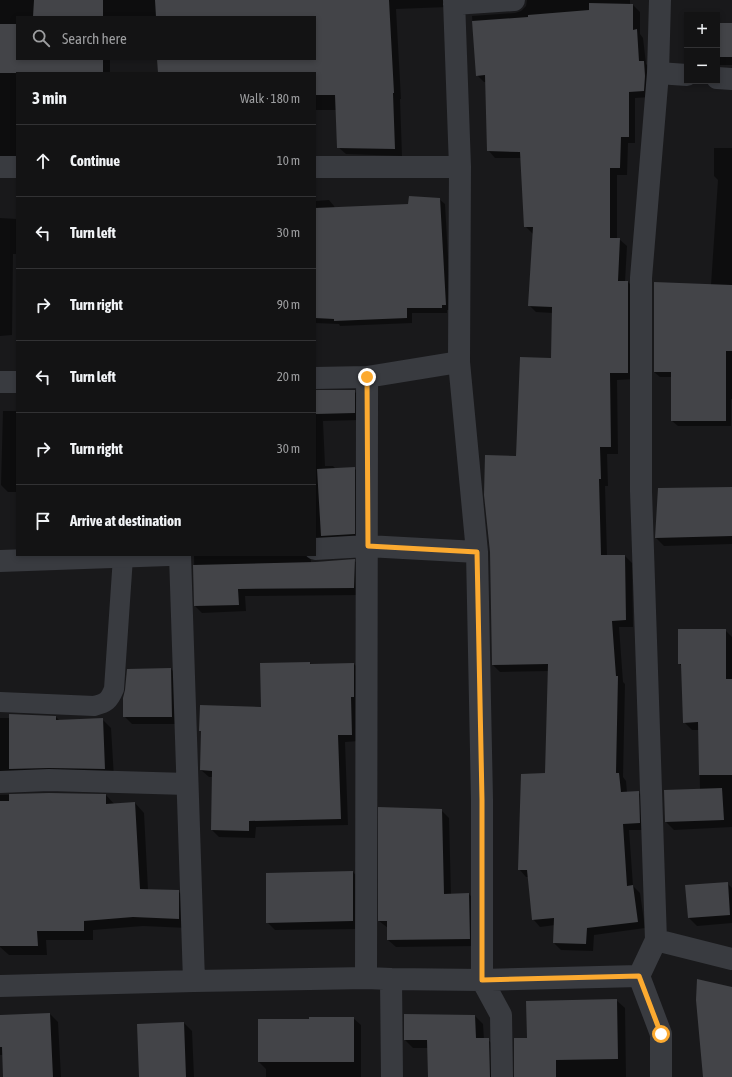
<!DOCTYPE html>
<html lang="en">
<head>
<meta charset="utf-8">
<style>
  body { margin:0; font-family:"Asap Condensed",sans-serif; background:#1c1c1d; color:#f1f3f6 }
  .controls { position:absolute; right:12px; top:12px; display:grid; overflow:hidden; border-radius:0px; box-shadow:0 2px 6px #0003 }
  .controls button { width:36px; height:36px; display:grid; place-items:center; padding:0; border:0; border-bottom:1px solid #323234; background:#131314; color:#f1f3f6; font:20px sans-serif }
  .stop { position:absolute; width:12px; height:12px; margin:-9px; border:3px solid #fcaa30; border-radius:50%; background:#fff }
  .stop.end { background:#fcaa30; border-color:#fff; box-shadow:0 1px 4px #0008 }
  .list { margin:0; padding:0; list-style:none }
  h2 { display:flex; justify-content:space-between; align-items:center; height:52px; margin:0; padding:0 16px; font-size:17px }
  h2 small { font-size:13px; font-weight:400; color:#9d9ea0 }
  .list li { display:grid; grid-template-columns:26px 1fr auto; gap:12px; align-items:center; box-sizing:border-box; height:72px; padding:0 16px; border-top:1px solid #323234 }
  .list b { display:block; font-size:15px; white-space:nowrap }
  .list em { font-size:13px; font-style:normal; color:#9d9ea0 }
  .icon { flex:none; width:22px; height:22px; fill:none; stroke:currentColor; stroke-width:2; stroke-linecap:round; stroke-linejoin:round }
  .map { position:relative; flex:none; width:732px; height:1077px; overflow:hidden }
  .search { position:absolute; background:#131314; box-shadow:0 2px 6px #0003; left:16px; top:16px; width:300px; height:44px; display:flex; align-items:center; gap:10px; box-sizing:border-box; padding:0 14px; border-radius:0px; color:#9d9ea0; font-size:15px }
  .panel { position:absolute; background:#131314; box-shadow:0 2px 6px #0003; left:16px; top:72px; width:300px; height:484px; border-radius:0px }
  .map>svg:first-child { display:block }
</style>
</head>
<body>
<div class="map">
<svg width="732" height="1077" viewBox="0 0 732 1077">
  <rect width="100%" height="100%" fill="#19191b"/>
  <!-- shadow -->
  <path fill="#0007" d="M0 0H451L448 7 396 9 401 99H400L402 156 346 154 338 147 337 110H315V73H159L158 59H315V17H17V59H110V73H17V161L0 164Z
    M527 0H630V5H633L640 12V34L643 38 646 64 651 69V97L635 98V143H628L627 175H617V239H619L627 246 625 282H628L635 289V379L617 380 618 454H607L608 486H605L607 556H625L632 563 633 627H619L623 682 625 684 623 777 626 781 627 793 638 792 645 799 646 830H629L633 886 640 893 645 928 594 935 593 951 561 950 554 943 555 925 540 927 533 919 529 877H526L519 869 546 774 549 671 500 672 493 665 517 457 552 359 553 313 536 312 529 305 533 234 525 226 522 158H495L488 150 486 82H484L477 75 472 16 515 13 521 11 526 6Z
    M717 27 732 28V65H717Z
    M714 148H732V399H731V426H678L672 421V377H660L654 372 711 285 718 180 714 176Z
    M439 199 445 204 451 310H447V313H412V323L340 326 339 324 315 323V201L329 200 334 206 335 208 409 205Z
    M0 218 17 219V254H13L12 335 0 336Z
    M315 391H354L361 398V420L323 421 325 466H333L336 469 354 468 362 476 361 541 315 546Z
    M3 411H17V492H8L1 485Z
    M732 488V544L664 546 656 538Z
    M194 555H310L311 562H315L354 560 361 568V595L245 596 246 611 202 613 195 606Z
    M725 630 732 637V827L674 830 666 822 700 790 699 730H692L684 722 682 667 679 663Z
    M310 663 312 665 354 664 361 671 359 741 345 742 348 825 256 827 255 838 219 837 212 830 213 777H209L201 770 202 732 200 730 262 708 261 664Z
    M171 669 179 677V724H132L124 716Z
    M21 715 56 717 60 721 102 719 111 728 114 778 0 783V718H10Z
    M49 794 106 795 115 805 135 803 144 813 148 890 178 891 187 900 188 928 143 926 93 930V940H46L47 955H9L0 947V795Z
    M441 810 449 818 451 895 469 894 476 902 477 946 396 947 388 940V928L379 921Z
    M353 872 361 881V929L275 930 267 922Z
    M727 883 732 888V923L697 926 689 918Z
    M616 1000 625 1008 626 1077H515L528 1040Z
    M50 1014 58 1022 61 1077H4L3 1055H0V1016Z
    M475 1016 483 1024 484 1040H488L497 1048V1077H429V1048H413L405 1040Z
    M353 1018 361 1025V1077H266V1069L259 1062 310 1020Z
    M184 1023 192 1031 194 1077H140Z"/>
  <!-- building -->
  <path fill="#434448" d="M34 0H103V17H33Z
    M155 0H389L394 93H393L395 149 337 148 335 95H315V73H158L157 59H315V17H156Z
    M589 3 633 4V30L637 29 639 61H644L645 76 644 91 629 92V137H621L620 168H610V238H620L618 281H628V373H610L611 447H600L601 479H599L601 555H625L626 620 612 621 616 676H618L616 773H619L621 792 639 791 640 823 623 824 627 886 633 885 638 922 587 928 586 944 553 943 554 918 532 920 527 870H518L521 774 545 773 548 664 492 665 490 552 484 495 485 455 516 456 520 357 551 358 552 307 528 306 533 227H524L520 152 487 151 485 75 476 76 472 21 528 17V15L589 10Z
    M717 23H732V57H717Z
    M0 24H17V59H103V73H0Z
    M409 196 440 198 446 305H442V308H407V318L334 321V319L315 318V208L408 204Z
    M654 282 732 285V351H726V421H671V372H654Z
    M315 390H355V413L315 414Z
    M355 467V534L321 536 317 469Z
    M732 487V536L655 538 658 488Z
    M355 559 354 588 238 589 239 605 194 606 193 565 315 562Z
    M678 629H726V679H732V775H699L698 722 683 723 681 664H678Z
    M310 662V664L354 663V697H351L352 735H338L341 819 249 821V831L211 830 212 771 200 770 201 731H199L200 705 261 707 260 663Z
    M171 668 172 717H123V698L125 690 127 669Z
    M9 714 56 716V720L103 718 105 769 49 768 9 769Z
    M722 788 724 820 665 822 664 790Z
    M49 793 106 794V804L135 802 140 889 179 890V919L133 917 84 921V931H37L38 946H0V801H9V794Z
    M378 807 442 809 444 894 469 893 470 939 387 940V921H378Z
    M353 871V921L266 923V873Z
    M728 882 730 915 688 918 685 885Z
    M697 979 732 987V1077H703L696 1000Z
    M617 999 618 1059 556 1060V1077H514V1038H527L526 1001Z
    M50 1013 53 1077H3L2 1047H0V1015Z
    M404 1014 475 1015 476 1038H489L490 1077H428L427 1040H404Z
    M309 1017H354V1062H258V1019H309Z
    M184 1022 186 1077H139L137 1024Z"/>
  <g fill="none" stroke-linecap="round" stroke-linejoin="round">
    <!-- service -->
    <path stroke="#393b40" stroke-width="20" d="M0 702 94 706C106 703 109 701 114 689L123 557"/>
    <!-- minor -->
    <path stroke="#393b40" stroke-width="22" d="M454 0 460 167 459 362 477 552 482 800V980L501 1015 502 1077
      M660 0 658 73 641 278V491L656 940 639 976 661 1034V1077
      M454 4 514 0
      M658 73 687 75
      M717 78 732 79
      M0 167H17
      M315 167H460
      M315 378 367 377
      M0 382H17
      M315 549 367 546 477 552
      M180 555 194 981 366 978 391 979 392 1077
      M0 561 168 555
      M0 782 49 780 187 784
      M656 940 732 959
      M366 978C365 777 368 577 367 377L459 362
      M391 979 482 980 639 976
      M0 986 194 981"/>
  </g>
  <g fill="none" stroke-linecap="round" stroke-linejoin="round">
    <!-- route -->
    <path stroke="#fcaa30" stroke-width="5" d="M367 377 368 546 477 552 482 800V980L639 976 661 1034"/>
  </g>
</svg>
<div class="controls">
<button>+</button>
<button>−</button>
</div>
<div class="stop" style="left:661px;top:1034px"></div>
<div class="stop end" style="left:367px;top:377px"></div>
<div class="search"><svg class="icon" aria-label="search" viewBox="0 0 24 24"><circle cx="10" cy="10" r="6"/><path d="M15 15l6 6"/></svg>Search here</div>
<section class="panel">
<h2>3 min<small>Walk · 180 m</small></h2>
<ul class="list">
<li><svg class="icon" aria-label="ahead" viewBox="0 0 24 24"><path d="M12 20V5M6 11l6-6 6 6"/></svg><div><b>Continue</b></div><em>10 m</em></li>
<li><svg class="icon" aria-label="left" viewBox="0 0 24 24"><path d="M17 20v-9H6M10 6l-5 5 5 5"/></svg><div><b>Turn left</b></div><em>30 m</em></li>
<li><svg class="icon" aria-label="right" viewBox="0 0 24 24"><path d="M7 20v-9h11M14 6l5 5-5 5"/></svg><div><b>Turn right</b></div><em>90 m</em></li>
<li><svg class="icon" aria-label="left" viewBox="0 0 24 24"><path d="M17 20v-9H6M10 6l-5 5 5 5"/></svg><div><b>Turn left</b></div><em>20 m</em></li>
<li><svg class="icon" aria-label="right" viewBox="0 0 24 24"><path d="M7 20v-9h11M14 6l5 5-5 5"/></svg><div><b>Turn right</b></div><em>30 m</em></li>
<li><svg class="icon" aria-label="arrive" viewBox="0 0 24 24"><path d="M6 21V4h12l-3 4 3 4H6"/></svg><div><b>Arrive at destination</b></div></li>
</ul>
</section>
</div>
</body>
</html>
